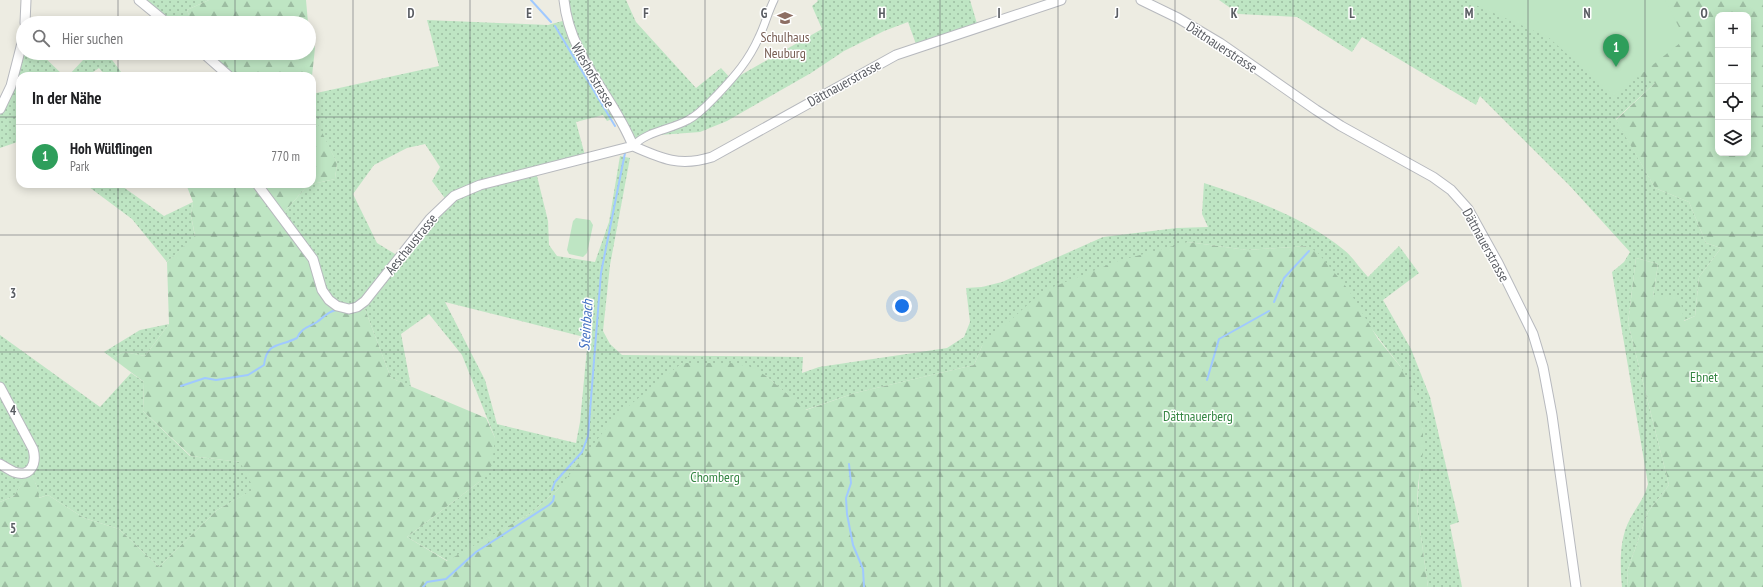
<!DOCTYPE html>
<html lang="de">
<head>
<meta charset="utf-8">
<style>
  body { margin:0; font-family:"PT Sans Narrow",sans-serif; background:#f6f6f6; color:#202124 }
  .controls { position:absolute; right:12px; top:12px; display:grid; overflow:hidden; border-radius:8px; box-shadow:0 2px 10px #0003 }
  .controls button { width:36px; height:36px; display:grid; place-items:center; padding:0; border:0; border-bottom:1px solid #e0e0e0; background:#fff; color:#202124; font:20px sans-serif }
  .you { position:absolute; left:902px; top:306px; width:14px; height:14px; margin:-10px; border:3px solid #fff; border-radius:50%; background:#1a73e8; box-shadow:0 0 0 6px #1a73e833 }
  .badge { display:grid; place-items:center; width:26px; height:26px; border-radius:50%; background:#e8532c; color:#fff; font-size:13px; font-weight:700 }
  .pin { position:absolute; translate:-50% -33px; filter:drop-shadow(0 1px 2px #0008) }
  .pin::after { content:''; position:absolute; top:21px; width:14px; height:12px; background:inherit; clip-path:polygon(0 0,100% 0,50% 100%) }
  .list { margin:0; padding:0; list-style:none }
  h2 { display:flex; justify-content:space-between; align-items:center; height:52px; margin:0; padding:0 16px; font-size:17px }
  h2 small { font-size:13px; font-weight:400; color:#757577 }
  .list li { display:grid; grid-template-columns:26px 1fr auto; gap:12px; align-items:center; box-sizing:border-box; height:64px; padding:0 16px; border-top:1px solid #e0e0e0 }
  .list b { display:block; font-size:15px; white-space:nowrap }
  .list p { margin:0; font-size:13px; white-space:nowrap; color:#757577 }
  .list em { font-size:13px; font-style:normal; color:#757577 }
  .icon { flex:none; width:22px; height:22px; fill:none; stroke:currentColor; stroke-width:2; stroke-linecap:round; stroke-linejoin:round }
  .map { position:relative; flex:none; width:1763px; height:587px; overflow:hidden }
  .search { position:absolute; background:#fff; box-shadow:0 2px 10px #0003; left:16px; top:16px; width:300px; height:44px; display:flex; align-items:center; gap:10px; box-sizing:border-box; padding:0 14px; border-radius:22px; color:#757577; font-size:15px }
  .panel { position:absolute; background:#fff; box-shadow:0 2px 10px #0003; left:16px; top:72px; width:300px; height:116px; border-radius:12px }
  .map>svg:first-child { display:block }
</style>
</head>
<body>
<div class="map">
<svg width="1763" height="587" viewBox="0 0 1763 587">
  <defs>
    <pattern id="grass-dots" width="8" height="8" patternUnits="userSpaceOnUse"><rect width="8" height="8" fill="#bee5c3"/><path d="M2 2h.1M6 6h.1" fill="none" stroke="#9dbda2" stroke-width="1.8" stroke-linecap="round"/></pattern>
    <pattern id="forest-firs" width="22" height="20" patternUnits="userSpaceOnUse"><rect width="22" height="20" fill="#bee5c3"/><path d="M5 1l3.5 6h-7zM16 11l3.5 6h-7z" fill="#9dbda2"/></pattern>
  </defs>
  <rect width="100%" height="100%" fill="#edece2"/>
  <!-- grass -->
  <path fill="url(#grass-dots)" fill-rule="evenodd" d="M139 0H209L187 10 192 23H167Z
    M564 0H626L636 22 696 88 721 68 732 80 822 29 812 6 818 1 817 0H970L978 27 917 47 908 22 884 31 844 51 811 73 727 121 700 132 646 136 633 146 618 117 607 121 603 115 576 122 586 159 536 172 548 221 549 245 557 256 595 262 609 222 620 156 630 158 610 265 603 331 610 344 622 355 803 357 802 373 819 367 947 348 964 337 970 322 966 288 982 287 1002 282 1103 237 1177 228 1208 227 1202 214 1204 183C1251 198 1305 218 1344 250 1353 257 1360 269 1368 277L1399 246 1419 273 1383 300 1411 349 1430 397 1459 522 1450 525 1462 587H1428L1417 508 1423 430 1400 366 1308 246 1247 250 1188 242 982 346 974 365 855 393 805 410 766 376 700 363H682L558 489 531 513 448 561 407 537 479 482 495 438 462 355 429 314 401 334 411 387 391 378 363 304 337 306 281 216 308 185 335 179 337 163 312 114V94L439 66 427 20 548 25 566 20ZM425 144 440 167 432 181 447 201 400 257 377 243 353 194 374 165 407 148ZM445 302 588 338 580 422 576 443 497 424 485 380Z
    M1219 0H1592L1655 83 1616 119 1655 188 1689 202 1706 243 1721 248 1699 277 1695 316 1683 321 1653 297 1658 264 1636 258 1628 323 1669 485 1648 512 1627 572 1628 587H1622C1620 565 1619 539 1630 519 1637 506 1644 499 1648 484L1612 272 1624 262 1630 252 1570 186 1480 96 1476 105 1362 37 1352 52 1297 17 1239 14Z
    M23 53H40L64 76H20V141L0 148V109Z
    M94 53H107L124 76H106L99 68 87 76H68L84 59Z
    M85 184H119L164 216 193 202 191 215 195 237 167 262 132 219Z
    M169 324 145 356 124 352 112 358 104 352 140 330Z
    M0 335 100 407 131 373 144 382 143 411 190 456 241 462 255 489 217 510 159 567 119 529 84 518 48 495 38 498V489L30 472 14 496 0 502Z"/>
  <!-- forest -->
  <path fill="url(#forest-firs)" fill-rule="evenodd" d="M209 0H306L308 23H192L187 10Z
    M1592 0H1763V587H1628L1627 572 1648 512 1669 485 1628 323 1636 258 1658 264 1653 297H1680L1684 321 1695 316 1699 277 1721 248 1706 243 1689 202 1655 188 1616 120 1655 83 1622 72ZM1718 15H1748V153H1718Z
    M309 27 315 48 312 76H222L225 72 203 53H309Z
    M312 112 337 163 335 179 308 185 281 216 306 250 321 286 337 306 363 304 391 378 486 418 495 438 492 465 479 482 407 537 447 561 531 513 558 489 615 417 682 363H731L752 367 766 376 806 410 855 393 974 365 982 346 1043 291 1118 261 1188 242 1247 250 1308 246 1318 253 1348 289 1378 339 1400 366 1416 393 1423 430V452L1418 485 1417 508 1428 587H0V502L14 496 30 471 38 489 39 498 48 495 84 518 119 529 159 567 217 510 254 489 240 462 191 456 143 411 144 382 112 358 124 352 145 356 169 324 167 262 195 236 191 215 193 202 186 184H312Z"/>
  <!-- park -->
  <path fill="#bee5c3" d="M1464 0H1665L1685 39 1614 96 1548 37Z
    M576 218 590 220 593 225 587 253 583 257 569 254 567 250 573 221Z"/>
  <g fill="none" stroke-linecap="round" stroke-linejoin="round">
    <!-- stream -->
    <path stroke="#a0c9ff" stroke-width="2" d="M531 0 551 22
      M555 26 615 126
      M1274 302 1284 278 1309 251
      M1207 380 1219 339 1269 311
      M181 386 205 378 216 380 248 375 264 365C267 341 280 347 297 338 301 328 309 327 317 322 324 317 327 312 336 310
      M849 464 851 483 846 498 847 514 853 545 863 569 864 587
      M552 490 555 482 582 452 588 436 601 273 625 153
      M423 587 427 582 446 579 476 552 549 505 553 501 554 496"/>
    <!-- minor casing -->
    <g stroke="#b7b9be" stroke-width="9">
      <path id="minor" d="M633 146C647 131 670 130 688 120 700 114 709 103 718 94 735 76 749 60 759 37 765 25 768 12 774 0"/>
    </g>
    <!-- tertiary casing -->
    <g stroke="#b7b9be" stroke-width="11">
      <path id="tertiary" d="M139 0 167 23
        M564 0C570 58 613 95 633 146
        M1141 0 1178 18 1220 43 1316 110 1341 126 1433 177 1451 190 1468 209 1498 263 1533 334 1543 367 1552 415 1576 587
        M25 23 26 0
        M203 53 229 76
        M0 109 11 86 23 39
        M633 146C662 159 680 167 712 157L896 55 1061 0
        M257 184 313 259 322 290 329 300 337 306 349 309 357 307 365 301 430 219 454 196 480 185 633 146
        M0 387 33 449C37 463 31 478 14 472 10 470 5 467 0 464"/>
    </g>
    <!-- minor -->
    <use href="#minor" stroke="#fff" stroke-width="7"/>
    <!-- tertiary -->
    <use href="#tertiary" stroke="#fff" stroke-width="9"/>
  </g>
  <!-- grid -->
  <path fill="none" stroke="#5a5d63" stroke-width="1" stroke-opacity="0.55" d="M118 0V23M235 0V23M353 0V587M470 0V587M588 0V587M705 0V587M823 0V587M940 0V587M1058 0V587M1175 0V587M1293 0V587M1410 0V587M1528 0V587M1645 0V587M118 53V76M235 53V76M0 117H20M312 117H1718M1748 117H1763M118 184V587M235 184V587M0 235H1763M0 352H1763M0 470H1763"/>
  <!-- icons -->
  <defs>
    <g id="school-bare" transform="scale(1.2)"><path d="M0-5L7-2L0 1L-7-2ZM-4 1L0 2.5L4 1V4Q0 6-4 4Z" fill="#8d6e63" stroke="#fff" stroke-width="2.5" paint-order="stroke"/></g>
  </defs>
  <g fill-rule="evenodd">
    <use href="#school-bare" x="785" y="18"/>
  </g>
  <g text-anchor="middle" stroke-width="3" stroke-linejoin="round" paint-order="stroke">
    <!-- education labels -->
    <g font-size="14" fill="#785e54" stroke="#fff">
      <text x="785" y="42">Schulhaus<tspan x="785" dy="16">Neuburg</tspan></text>
    </g>
    <!-- street labels -->
    <g font-size="14" fill="#5a5d63" stroke="#fff">
      <text transform="translate(1222 47) rotate(33)" y="5">Dättnauerstrasse</text>
      <text transform="translate(593 75) rotate(60)" y="5">Wieshofstrasse</text>
      <text transform="translate(844 83) rotate(-29)" y="5">Dättnauerstrasse</text>
      <text transform="translate(411 244) rotate(-51)" y="5">Aeschaustrasse</text>
      <text transform="translate(1486 245) rotate(61)" y="5">Dättnauerstrasse</text>
    </g>
    <!-- park labels -->
    <g font-size="14" fill="#358643" stroke="#fff">
      <text x="1704" y="382">Ebnet</text>
      <text x="1198" y="421">Dättnauerberg</text>
      <text x="715" y="482">Chomberg</text>
    </g>
    <!-- water labels -->
    <g font-size="15" font-style="italic" fill="#4371c2" stroke="#fff">
      <text transform="translate(586 325) rotate(-86)" y="5">Steinbach</text>
    </g>
  </g>
  <g font-size="13" text-anchor="middle" font-weight="bold" fill="#5a5d63" stroke="#fff" stroke-width="3" stroke-linejoin="round" paint-order="stroke">
    <text x="411" y="18">D</text>
    <text x="529" y="18">E</text>
    <text x="646" y="18">F</text>
    <text x="764" y="18">G</text>
    <text x="882" y="18">H</text>
    <text x="999" y="18">I</text>
    <text x="1117" y="18">J</text>
    <text x="1234" y="18">K</text>
    <text x="1352" y="18">L</text>
    <text x="1469" y="18">M</text>
    <text x="1587" y="18">N</text>
    <text x="1704" y="18">O</text>
    <text x="13" y="298">3</text>
    <text x="13" y="415">4</text>
    <text x="13" y="533">5</text>
  </g>
</svg>
<div class="controls">
<button>+</button>
<button>−</button>
<button><svg class="icon" aria-label="locate" viewBox="0 0 24 24"><circle cx="12" cy="12" r="6"/><path d="M12 2v4M12 18v4M2 12h4M18 12h4"/></svg></button>
<button><svg class="icon" aria-label="layers" viewBox="0 0 24 24"><path d="M12 4l9 5-9 5-9-5zM3 14l9 5 9-5"/></svg></button>
</div>
<div class="you"></div>
<div class="pin badge" style="left:1616px;top:67px;background:#2e9e5b">1</div>
<div class="search"><svg class="icon" aria-label="search" viewBox="0 0 24 24"><circle cx="10" cy="10" r="6"/><path d="M15 15l6 6"/></svg>Hier suchen</div>
<section class="panel">
<h2>In der Nähe<small></small></h2>
<ul class="list">
<li><span class="badge" style="background:#2e9e5b">1</span><div><b>Hoh Wülflingen</b><p>Park</p></div><em>770 m</em></li>
</ul>
</section>
</div>
</body>
</html>
